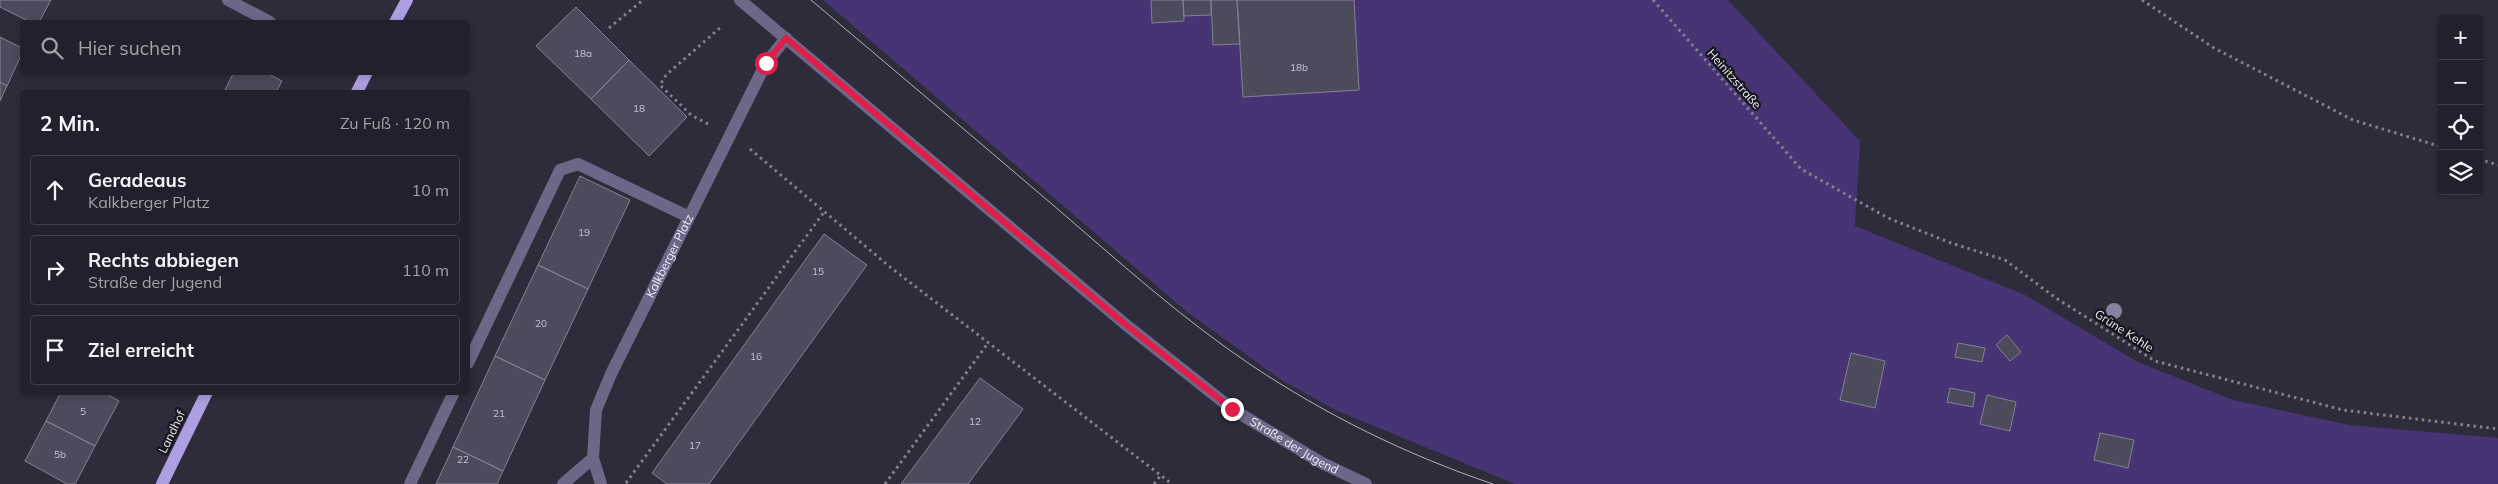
<!DOCTYPE html>
<html lang="de">
<head>
<meta charset="utf-8">
<style>
  body { margin:0; font-family:Mulish,sans-serif; background:#2e2d38; color:#f1f3f6 }
  .controls { position:absolute; right:15px; top:15px; display:grid; overflow:hidden; border-radius:5px; box-shadow:0 2px 8px #0003 }
  .controls button { width:45px; height:45px; display:grid; place-items:center; padding:0; border:0; border-bottom:1px solid #3f3e48; background:#22202c; color:#f1f3f6; font:25px sans-serif }
  .stop { position:absolute; width:15px; height:15px; margin:-11px; border:4px solid #e11d48; border-radius:50%; background:#fff }
  .stop.end { background:#e11d48; border-color:#fff; box-shadow:0 1px 5px #0008 }
  .list { margin:0; padding:0; list-style:none }
  h2 { display:flex; justify-content:space-between; align-items:center; height:65px; margin:0; padding:0 20px; font-size:21px }
  h2 small { font-size:16px; font-weight:400; color:#a2a3a9 }
  .list li { display:grid; grid-template-columns:32px 1fr auto; gap:15px; align-items:center; box-sizing:border-box; height:70px; margin:0 10px 10px; padding:0 10px; border:1px solid #3f3e48; border-radius:5px }
  .list b { display:block; font-size:19px; white-space:nowrap }
  .list p { margin:0; font-size:16px; white-space:nowrap; color:#a2a3a9 }
  .list em { font-size:16px; font-style:normal; color:#a2a3a9 }
  .icon { flex:none; width:28px; height:28px; fill:none; stroke:currentColor; stroke-width:2; stroke-linecap:round; stroke-linejoin:round }
  .map { position:relative; flex:none; width:2498px; height:484px; overflow:hidden }
  .search { position:absolute; background:#22202c; box-shadow:0 2px 8px #0003; left:20px; top:20px; width:450px; height:55px; display:flex; align-items:center; gap:12px; box-sizing:border-box; padding:0 18px; border-radius:5px; color:#a2a3a9; font-size:19px }
  .panel { position:absolute; background:#22202c; box-shadow:0 2px 8px #0003; left:20px; top:90px; width:450px; height:305px; border-radius:5px }
  .map>svg:first-child { display:block }
</style>
</head>
<body>
<div class="map">
<svg width="2498" height="484" viewBox="0 0 2498 484">
  <rect width="100%" height="100%" fill="#2e2b3b"/>
  <!-- green -->
  <path fill="#463475" d="M823 0H1728L1860 141 1855 226 2025 295 2138 362 2233 400 2349 425 2498 438V484H1515L1335 410 1280 379 1187 312Z"/>
  <!-- building -->
  <path fill="#4d4a5b" stroke="#848194" d="M0 0H51L39 22H30L0 7Z
    M1151 0H1183L1184 21 1152 23Z
    M1183 0H1211V15L1184 16Z
    M1211 0H1237L1240 44 1213 45Z
    M1237 0H1354L1359 90 1243 97Z
    M576 7 629 60 591 99 536 46Z
    M0 37 22 48V53L7 86 0 82Z
    M629 60 687 117 649 156 591 99Z
    M234 72H265L282 81 276 92H224Z
    M0 82 7 86 0 101Z
    M580 176 630 200 588 289 538 265Z
    M824 234 867 265 709 484H667L652 473Z
    M538 265 588 289 545 380 495 356Z
    M2007 335 2021 352 2010 361 1996 345Z
    M1958 343 1985 348 1982 362 1955 357Z
    M1851 353 1885 361 1875 408 1840 400Z
    M495 356 545 380 503 471 453 447Z
    M980 378 1023 409 968 484H901Z
    M1950 388 1975 393 1973 407 1947 402Z
    M61 392H103L119 401 95 446 46 421Z
    M1987 395 2016 402 2010 431 1980 424Z
    M46 421 95 446 75 484H67L25 461Z
    M2100 433 2134 440 2128 468 2094 460Z
    M453 447 503 471 497 484H436Z"/>
  <g fill="none" stroke-linecap="round" stroke-linejoin="round">
    <!-- path -->
    <path stroke="#83818f" stroke-width="3" stroke-dasharray="2.5 4" stroke-linecap="butt" d="M1653 0 1801 169 1888 218 1951 243 2005 260 2056 298 2155 361 2343 410 2498 429
      M2142 0 2214 48 2353 120 2442 147
      M609 28 643 0
      M708 124 691 115 660 85 666 75 721 27
      M750 149 890 267 1172 484
      M2479 159 2498 165
      M626 483 824 212
      M885 484 988 343
      M1154 484 1161 475"/>
    <!-- minor -->
    <g stroke="#6e6788" stroke-width="12">
      <path d="M228 0 270 22"/>
      <path id="s1" d="M740 0 1125 324 1232 409 1322 463 1366 484"/>
      <path d="M468 363 560 170 578 164 689 217"/>
      <path d="M410 484 454 392"/>
      <path d="M563 484 593 458"/>
      <path id="s2" d="M601 484 593 458 596 410 611 374 766 63 786 38"/>
    </g>
    <!-- major -->
    <path stroke="#ae9fe3" stroke-width="12" d="M395 22 407 0
      M357 92 367 72
      M162 484 207 392"/>
    <!-- tram -->
    <path stroke="#b2afbc" stroke-width="1" d="M811 0C892 68 973 137 1053 205 1117 260 1181 318 1251 365 1326 415 1407 455 1493 484"/>
  </g>
  <!-- trees -->
  <circle fill="#8781a0" cx="2114" cy="311" r="8"/>
  <g fill="none" stroke-linecap="round" stroke-linejoin="round">
    <!-- route -->
    <path stroke="#e11d48" stroke-width="6" d="M766 63 786 38 1125 324 1232 409"/>
  </g>
  <g text-anchor="middle" stroke-width="4.5" stroke-linejoin="round" paint-order="stroke">
    <!-- number labels -->
    <g font-size="10" fill="#c6c4d0">
      <text x="583" y="57">18a</text>
      <text x="1299" y="71">18b</text>
      <text x="639" y="112">18</text>
      <text x="584" y="236">19</text>
      <text x="818" y="275">15</text>
      <text x="541" y="327">20</text>
      <text x="756" y="360">16</text>
      <text x="83" y="415">5</text>
      <text x="499" y="417">21</text>
      <text x="975" y="425">12</text>
      <text x="695" y="449">17</text>
      <text x="60" y="458">5b</text>
      <text x="463" y="463">22</text>
    </g>
    <!-- street labels -->
    <g font-size="12" fill="#eeecf7" stroke="#16151c">
      <text transform="translate(1734 79) rotate(49)" y="4">Heinitzstraße</text>
      <text dy="4" stroke="none"><textPath href="#s2" startOffset="246">Kalkberger Platz</textPath></text>
      <text transform="translate(2124 331) rotate(33)" y="4">Grüne Kehle</text>
      <text transform="translate(172 432) rotate(-64)" y="4">Landhof</text>
      <text dy="4" stroke="none"><textPath href="#s1" startOffset="712">Straße der Jugend</textPath></text>
    </g>
  </g>
</svg>
<div class="controls">
<button>+</button>
<button>−</button>
<button><svg class="icon" aria-label="locate" viewBox="0 0 24 24"><circle cx="12" cy="12" r="6"/><path d="M12 2v4M12 18v4M2 12h4M18 12h4"/></svg></button>
<button><svg class="icon" aria-label="layers" viewBox="0 0 24 24"><path d="M12 4l9 5-9 5-9-5zM3 14l9 5 9-5"/></svg></button>
</div>
<div class="stop" style="left:766px;top:63px"></div>
<div class="stop end" style="left:1232px;top:409px"></div>
<div class="search"><svg class="icon" aria-label="search" viewBox="0 0 24 24"><circle cx="10" cy="10" r="6"/><path d="M15 15l6 6"/></svg>Hier suchen</div>
<section class="panel">
<h2>2 Min.<small>Zu Fuß · 120 m</small></h2>
<ul class="list">
<li><svg class="icon" aria-label="ahead" viewBox="0 0 24 24"><path d="M12 20V5M6 11l6-6 6 6"/></svg><div><b>Geradeaus</b><p>Kalkberger Platz</p></div><em>10 m</em></li>
<li><svg class="icon" aria-label="right" viewBox="0 0 24 24"><path d="M7 20v-9h11M14 6l5 5-5 5"/></svg><div><b>Rechts abbiegen</b><p>Straße der Jugend</p></div><em>110 m</em></li>
<li><svg class="icon" aria-label="arrive" viewBox="0 0 24 24"><path d="M6 21V4h12l-3 4 3 4H6"/></svg><div><b>Ziel erreicht</b></div></li>
</ul>
</section>
</div>
</body>
</html>
